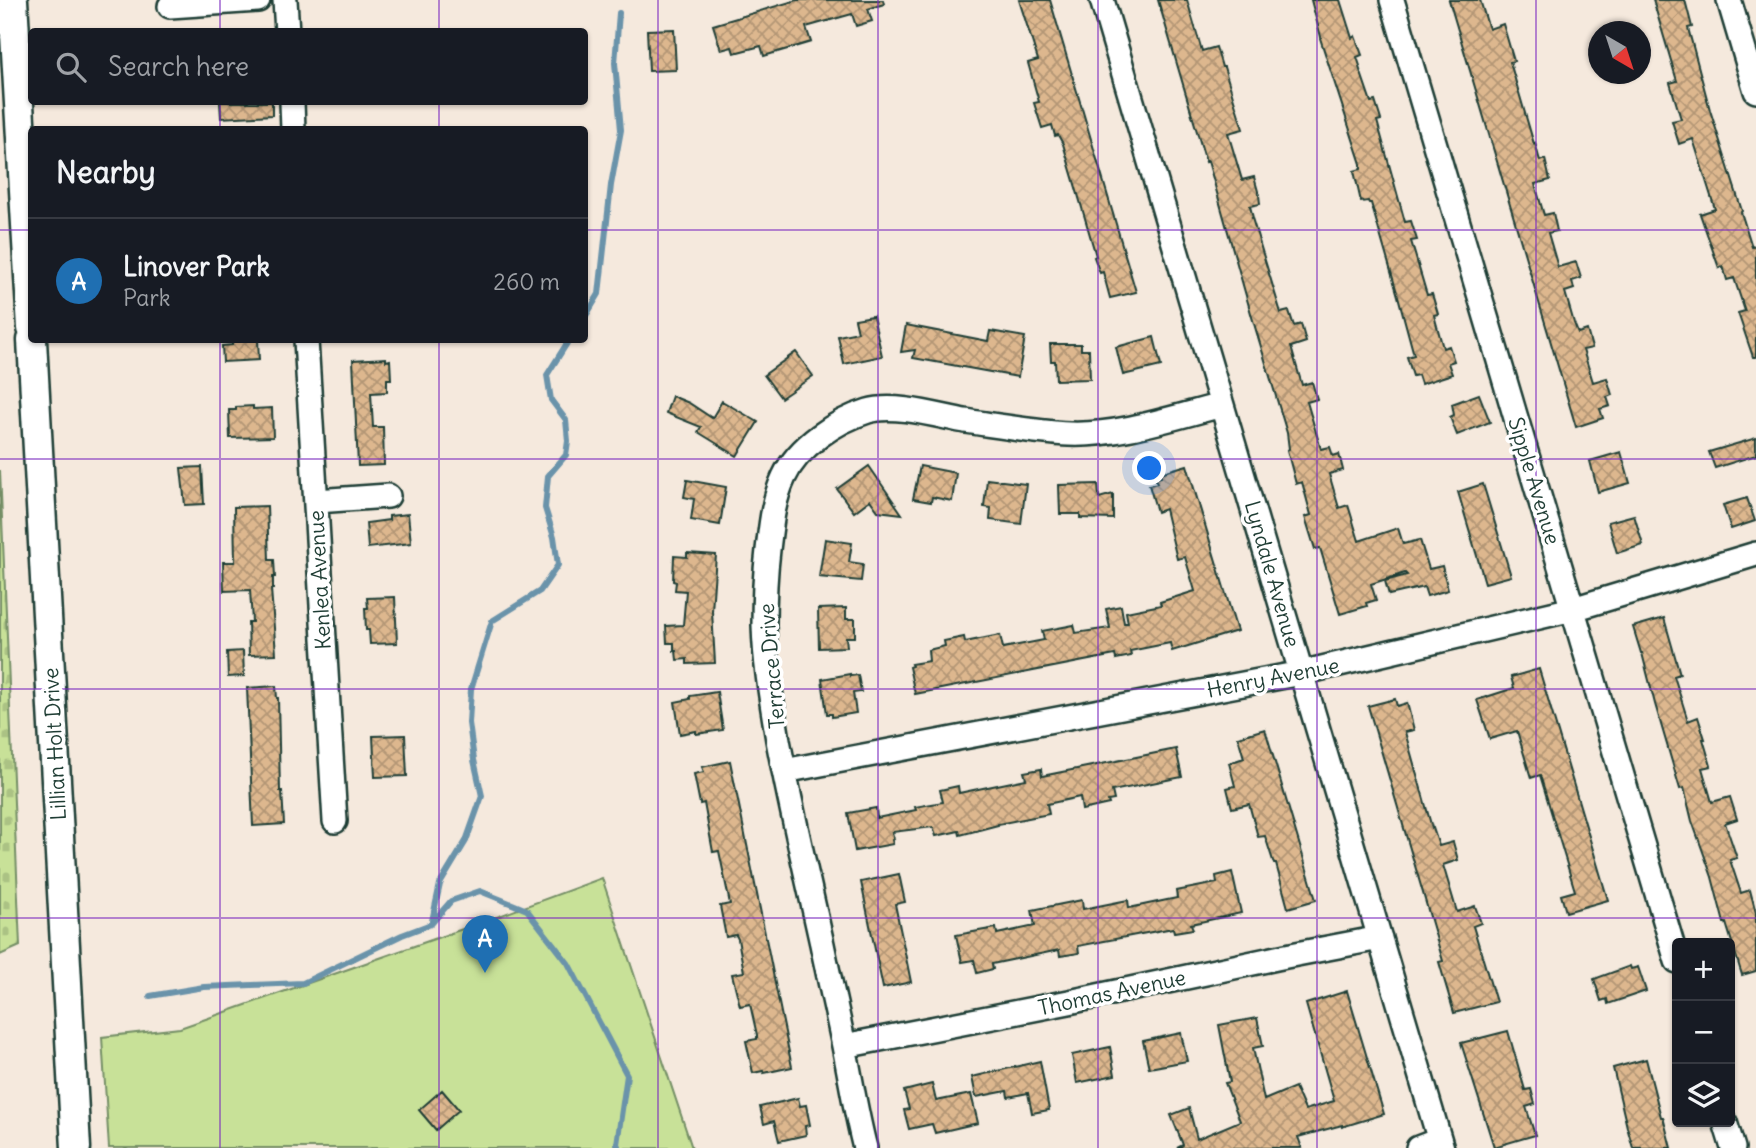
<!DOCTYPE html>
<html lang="en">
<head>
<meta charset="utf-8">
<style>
  body { margin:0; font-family:Delius,sans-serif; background:#20242c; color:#f1f3f6 }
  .controls { position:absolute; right:21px; bottom:21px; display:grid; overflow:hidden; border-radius:7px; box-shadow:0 2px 5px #0004 }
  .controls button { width:63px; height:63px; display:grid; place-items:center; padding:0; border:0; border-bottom:2px solid #363941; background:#171b24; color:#f1f3f6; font:35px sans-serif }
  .compass { position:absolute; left:1588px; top:21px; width:63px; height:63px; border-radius:50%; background:#171b24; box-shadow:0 2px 5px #0004; rotate:141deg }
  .you { position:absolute; left:1150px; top:469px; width:24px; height:24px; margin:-18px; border:5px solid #fff; border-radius:50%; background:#1a73e8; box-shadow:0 0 0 10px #1a73e833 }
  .badge { display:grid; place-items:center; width:46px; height:46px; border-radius:50%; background:#1f6fb2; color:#fff; font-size:23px; font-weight:700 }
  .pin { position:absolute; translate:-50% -58px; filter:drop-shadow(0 2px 4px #0008) }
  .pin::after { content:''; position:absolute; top:37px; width:24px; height:21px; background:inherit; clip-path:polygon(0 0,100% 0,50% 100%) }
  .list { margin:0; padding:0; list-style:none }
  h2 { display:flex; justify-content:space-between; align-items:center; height:91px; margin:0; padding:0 28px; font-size:30px }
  h2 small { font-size:23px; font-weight:400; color:#9ea1a6 }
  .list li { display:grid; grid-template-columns:46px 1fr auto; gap:21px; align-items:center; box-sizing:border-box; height:126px; padding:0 28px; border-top:2px solid #363941 }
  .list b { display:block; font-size:26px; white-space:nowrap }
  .list p { margin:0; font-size:23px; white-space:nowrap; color:#9ea1a6 }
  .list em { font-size:23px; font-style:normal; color:#9ea1a6 }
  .icon { flex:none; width:38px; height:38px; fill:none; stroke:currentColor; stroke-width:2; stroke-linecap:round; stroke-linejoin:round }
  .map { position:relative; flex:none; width:1756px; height:1148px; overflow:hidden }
  .search { position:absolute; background:#171b24; box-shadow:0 2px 5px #0004; left:28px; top:28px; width:560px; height:77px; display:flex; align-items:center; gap:18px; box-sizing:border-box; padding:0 24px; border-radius:7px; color:#9ea1a6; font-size:26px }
  .panel { position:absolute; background:#171b24; box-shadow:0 2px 5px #0004; left:28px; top:126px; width:560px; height:217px; border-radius:7px }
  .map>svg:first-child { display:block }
</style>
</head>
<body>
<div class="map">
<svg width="1756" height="1148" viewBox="0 0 1756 1148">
  <defs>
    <pattern id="cemetery-stones" width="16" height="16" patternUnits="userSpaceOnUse" patternTransform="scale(1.75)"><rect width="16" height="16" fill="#c8e198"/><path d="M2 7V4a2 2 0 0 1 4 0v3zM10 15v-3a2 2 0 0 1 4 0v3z" fill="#abc284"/></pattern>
    <pattern id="building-cross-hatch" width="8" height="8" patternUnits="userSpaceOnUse" patternTransform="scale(1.75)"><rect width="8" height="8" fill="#ddb78e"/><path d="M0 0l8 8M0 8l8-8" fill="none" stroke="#b39675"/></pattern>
  </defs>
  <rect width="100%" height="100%" fill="#f5e9dd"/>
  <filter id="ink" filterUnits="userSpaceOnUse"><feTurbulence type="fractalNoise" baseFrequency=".0143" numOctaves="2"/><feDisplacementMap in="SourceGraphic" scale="14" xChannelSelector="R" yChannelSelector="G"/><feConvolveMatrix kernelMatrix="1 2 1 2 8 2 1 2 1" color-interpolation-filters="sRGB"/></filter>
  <g filter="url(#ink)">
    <!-- green -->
    <path fill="#c8e198" stroke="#748f66" stroke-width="2" d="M602 878 692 1148H109L102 1037 180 1028 494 918Z"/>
    <!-- cemetery -->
    <path fill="url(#cemetery-stones)" stroke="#748f66" stroke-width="2" d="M0 470 20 946 0 955Z"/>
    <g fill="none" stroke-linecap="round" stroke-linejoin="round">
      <!-- stream -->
      <path stroke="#6b93aa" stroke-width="6" d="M584 319 599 294 611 185 621 130 615 63 619 13
        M432 921 440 884 466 841 482 796 474 760 469 723 471 689 492 621 540 591 558 565 554 537 545 508 548 476 566 455 568 441 566 420 551 400 547 375 569 340
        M150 996 204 987 303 983 402 935 431 924 451 901 480 891 527 910 568 963 627 1075 617 1144 619 1148"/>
    </g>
    <!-- building -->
    <path fill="url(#building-cross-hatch)" stroke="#1f3d34" stroke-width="2" d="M797 0H883L884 4 868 9 872 21 856 26 852 14 806 27 811 42 764 56 761 46 734 53 732 47 721 50 713 25Z
      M1019 0H1050L1136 292 1110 298 1103 272 1100 273 1094 257 1096 256 1082 208 1063 144 1058 135 1055 136 1052 125 1042 128 1034 103 1039 102 1028 63 1038 60Z
      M1158 0H1187L1202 51 1216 47 1222 67H1224L1243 129 1228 133 1242 180 1254 177 1259 195 1260 204 1250 206 1253 218H1252L1281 313 1289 311 1294 326 1301 324 1306 342 1291 347 1302 385 1312 382 1317 399 1307 402 1321 449 1330 447 1333 456 1339 454 1343 470 1329 474 1339 508 1348 505 1359 541 1398 528 1403 544 1420 540 1429 569 1442 566 1448 590 1427 596 1424 587 1389 595 1385 581 1407 575 1405 573 1371 584 1376 600 1366 603 1367 606 1340 614 1320 548 1315 549 1305 517 1311 515 1302 482 1296 484 1287 450 1289 449 1287 433 1252 317 1208 161 1206 162Z
      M1311 0H1340L1352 38 1355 36 1362 55 1357 57 1360 66 1359 67 1371 102 1375 101 1381 120 1377 121 1405 222 1411 221 1417 240 1411 241 1427 295 1432 294 1438 314 1434 315 1443 348 1449 346 1454 361 1448 363 1452 374 1421 384 1418 375 1413 376 1407 357 1414 355 1398 296 1371 203H1369L1368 201 1361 202 1354 171 1361 169V164L1320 38 1321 37Z
      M1449 0H1480L1489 29 1503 24 1514 61 1510 62 1534 144 1535 143 1540 161 1545 159 1550 180 1535 184 1544 215 1553 213 1557 231 1548 233 1557 264 1558 267 1576 262 1581 278 1572 281 1574 289 1565 292 1574 323 1578 333 1587 330 1592 348 1583 350 1593 382 1607 378 1612 395 1607 397 1610 406 1600 409 1603 418 1576 427Z
      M1653 0H1685L1692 27 1688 28 1710 110 1742 211 1741 212 1752 247 1756 246V357H1753L1738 313 1745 311 1734 278 1727 280 1723 266 1719 268 1700 214 1715 209 1693 139 1679 144 1672 121 1681 119 1670 83 1677 81Z
      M674 29 676 70 649 71 647 30Z
      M220 102H272V115L221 118Z
      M873 316 882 356 844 364 838 336 858 332 855 319Z
      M906 325 988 341 990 331 1025 337 1018 377 913 358 915 350 901 352Z
      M1154 337 1161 366 1123 375 1116 347Z
      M232 340H258L259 360 223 362 222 346 232 345Z
      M1050 344H1081V350H1089L1090 379 1056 380 1055 361H1051Z
      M796 352 813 376 781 398 764 375Z
      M386 358V361L390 360 391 379H387V392L371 393 373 427H383L384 465 358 466 353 360Z
      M1479 394 1490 422 1457 435 1450 417 1454 415 1452 404Z
      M672 396 689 403 712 418 722 401 758 422 737 456 698 432 701 427 666 413Z
      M253 406V409L272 408 273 437 230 438 229 410H236V407Z
      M1756 438V455L1715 468 1709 452Z
      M1621 452 1630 483 1598 492 1590 461Z
      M1187 465 1237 631 1172 651 1170 643 1130 651 1131 656 1116 659 1115 655 915 694 909 667 912 666 911 664 929 661 928 650 945 646 944 641 964 637 965 642 1000 635 1003 648 1044 640 1042 631 1074 625 1076 633 1110 628 1106 609 1121 606 1124 623H1128L1126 612 1161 605 1160 602 1195 591 1185 557 1177 559 1165 509 1157 512 1149 485 1157 483 1155 478 1161 477 1160 473Z
      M869 466 902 514 878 511 870 500 854 512 837 489Z
      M920 466 956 473 952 501 932 497 931 502 913 499Z
      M202 467 204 504 185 505 181 468Z
      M987 479 1026 484 1021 524 990 520 991 508 984 507Z
      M687 480 726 487 720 525 691 520 694 499 684 497Z
      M1098 484 1099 498 1113 494V519L1080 518V514H1060L1059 485Z
      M1483 484 1511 576 1485 583 1458 492Z
      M1747 498 1755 521 1731 529 1723 505Z
      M267 506 269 560H274L275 577H273V589H271L276 654 249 655 248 622H252L250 590 224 591 223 562H235L234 507Z
      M408 514 411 543 368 548 366 523 389 520V516Z
      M1634 515 1643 545 1617 553 1608 522Z
      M825 539 852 543 849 562 863 564 861 581 819 577Z
      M687 553 716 555 712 611 715 663 687 664V659L677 660 676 651H674V643H667L666 626 683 625 686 591 675 590 676 582 673 581 674 556 687 557Z
      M395 597 397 643 370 644 369 630H366L365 608H368L367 598Z
      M846 608V619H855V637H846L847 647 819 648 818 609Z
      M1664 618 1680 674 1674 676 1688 721 1698 717 1705 739H1703L1711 766 1702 768 1712 802 1730 797 1737 819 1725 823 1737 858 1730 860 1741 893 1750 890 1756 913V971L1742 975 1726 923H1724L1712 877 1692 821 1684 788 1680 789 1655 704 1642 653H1641L1633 627Z
      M243 651 244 676 228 677 227 652Z
      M1539 669 1608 900 1566 912 1561 895 1575 891 1540 775 1531 778 1517 731 1490 739 1477 700 1514 688 1511 677Z
      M850 674V676L858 675 861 692 853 693 856 713 832 717V714H827L822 679Z
      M276 686 277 698H278L280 791H282L284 824 253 826 247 688Z
      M717 692 723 730 696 734V731L680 734 675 702 690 699V696Z
      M1395 699 1397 706 1407 703 1414 730 1405 732 1432 828H1433L1439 846 1453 842 1458 860 1443 865 1457 912 1475 906 1481 923 1473 926 1496 1002 1454 1013 1439 962 1443 961 1368 706Z
      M1265 729 1316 900 1288 908 1276 864H1274L1265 836 1258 837 1249 804 1232 808 1227 788 1235 786 1229 763 1244 758 1238 737Z
      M405 735 407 776 375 777 373 736Z
      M1176 749 1182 777 1112 791 1114 800 1108 801 1109 804 1082 810 1080 797 1047 804 1049 814 998 824V825L960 835 959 831 936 836 933 827 892 832 894 839 892 840 893 844 855 851 848 813 876 808 877 818 916 810 915 807 943 802 940 790 958 786 959 793 1026 779 1024 772 1041 769 1042 776Z
      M730 761 792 1067 764 1073 763 1071 753 1073 746 1041 757 1039V1035L750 1004 740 1006 732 974 744 972 738 939 736 935 726 937 720 906 730 904 719 851 713 852 704 803 700 804 694 774 704 772 702 767Z
      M1232 872 1241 913 1191 924 1193 929 1174 932 1173 928 1078 946 1079 953 1060 956 1059 950 992 964 993 969 977 973 974 960 962 962 956 935 996 928 997 934 1035 926 1032 910 1082 900 1083 909 1128 900 1129 908 1167 900 1177 898 1176 891 1217 883 1216 876Z
      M899 874 905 902 895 904 911 982 883 988 861 882Z
      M1630 966 1631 969 1638 967 1646 991 1608 1004 1607 999 1601 1001 1594 979Z
      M1347 991 1384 1114 1342 1127V1125L1298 1137 1302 1148H1177L1183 1145 1171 1115 1189 1108 1197 1139 1240 1121 1225 1083 1230 1082 1219 1025 1257 1018 1263 1046 1253 1048 1264 1100 1295 1087 1305 1110 1334 1101 1306 1004Z
      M1508 1031 1525 1090 1531 1089 1535 1104 1526 1107 1535 1135 1494 1147 1461 1043Z
      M1181 1033 1187 1061 1149 1068 1143 1041Z
      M1110 1047 1115 1075 1077 1083 1072 1055Z
      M1646 1059 1661 1117H1663L1671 1148H1633L1627 1127 1613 1068Z
      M1040 1061 1049 1110 1032 1113 1028 1093 1008 1097 1007 1091 976 1097 972 1077Z
      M932 1084 936 1101 971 1094 978 1123 935 1133 932 1124 909 1129 904 1110 909 1109 904 1091Z
      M442 1090 459 1110 436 1130 419 1110Z
      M798 1098 800 1106 806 1105 810 1125 805 1126 806 1135 779 1141 774 1121 764 1124 760 1107Z"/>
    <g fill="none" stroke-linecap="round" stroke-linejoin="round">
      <!-- minor casing -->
      <g stroke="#1f3d34" stroke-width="28">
        <path id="minor" d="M285 0 287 32
          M1102 0 1442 1148
          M1392 0 1677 961
          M1729 0 1756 91
          M170 6 258 0
          M292 102 293 130
          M306 340 335 821
          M316 501 388 496
          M784 771 1301 673 1573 609 1756 554
          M844 1046 1069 1002 1286 956 1380 938
          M1725 1122 1733 1148
          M865 1148C856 1114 851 1080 844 1046 837 1012 829 978 822 944 807 876 791 809 778 740 772 703 765 664 764 625 764 600 765 575 768 550 771 525 773 500 784 477 798 446 836 421 868 411 895 403 938 416 965 421 1000 426 1034 432 1069 434 1119 436 1174 417 1222 405
          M1418 1148 1439 1140"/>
      </g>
      <!-- major casing -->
      <g stroke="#1f3d34" stroke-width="33">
        <path id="major" d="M13 0 32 328
          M32 340 76 1148"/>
      </g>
      <!-- minor -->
      <use href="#minor" stroke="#fff" stroke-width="23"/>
      <!-- major -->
      <use href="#major" stroke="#fff" stroke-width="28"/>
    </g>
  </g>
  <!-- grid -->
  <path fill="none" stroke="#7b2cbf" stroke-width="2" stroke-opacity="0.55" d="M220 0V32M439 0V32M658 0V1148M878 0V1148M1098 0V1148M1317 0V1148M1536 0V1148M220 102V130M439 102V130M0 230H32M584 230H1756M220 340V1148M439 340V1148M0 459H1756M0 689H1756M0 918H1756"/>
  <g text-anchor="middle" stroke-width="7" stroke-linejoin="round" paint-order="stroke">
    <!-- street labels -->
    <g font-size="21" fill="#1f3d34" stroke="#fff">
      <text transform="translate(1534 481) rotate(73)" y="7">Sipple Avenue</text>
      <text transform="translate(1272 574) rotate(74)" y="7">Lyndale Avenue</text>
      <text transform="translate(320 580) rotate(-93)" y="7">Kenlea Avenue</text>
      <text transform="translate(772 666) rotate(-95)" y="7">Terrace Drive</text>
      <text transform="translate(1273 678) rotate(-11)" y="7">Henry Avenue</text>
      <text transform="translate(55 744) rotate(-93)" y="7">Lillian Holt Drive</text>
      <text transform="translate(1112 993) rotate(-12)" y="7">Thomas Avenue</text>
    </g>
  </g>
</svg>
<div class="controls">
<button>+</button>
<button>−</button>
<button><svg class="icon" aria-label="layers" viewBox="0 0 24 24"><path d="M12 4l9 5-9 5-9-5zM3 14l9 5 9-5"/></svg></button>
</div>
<svg class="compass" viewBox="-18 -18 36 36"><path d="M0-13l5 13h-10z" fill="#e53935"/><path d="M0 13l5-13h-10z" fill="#9ea1a6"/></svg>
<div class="you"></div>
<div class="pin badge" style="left:485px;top:973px">A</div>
<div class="search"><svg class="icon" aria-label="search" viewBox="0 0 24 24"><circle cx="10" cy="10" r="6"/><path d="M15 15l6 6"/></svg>Search here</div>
<section class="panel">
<h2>Nearby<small></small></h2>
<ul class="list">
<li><span class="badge">A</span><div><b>Linover Park</b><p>Park</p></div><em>260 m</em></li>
</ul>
</section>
</div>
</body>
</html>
